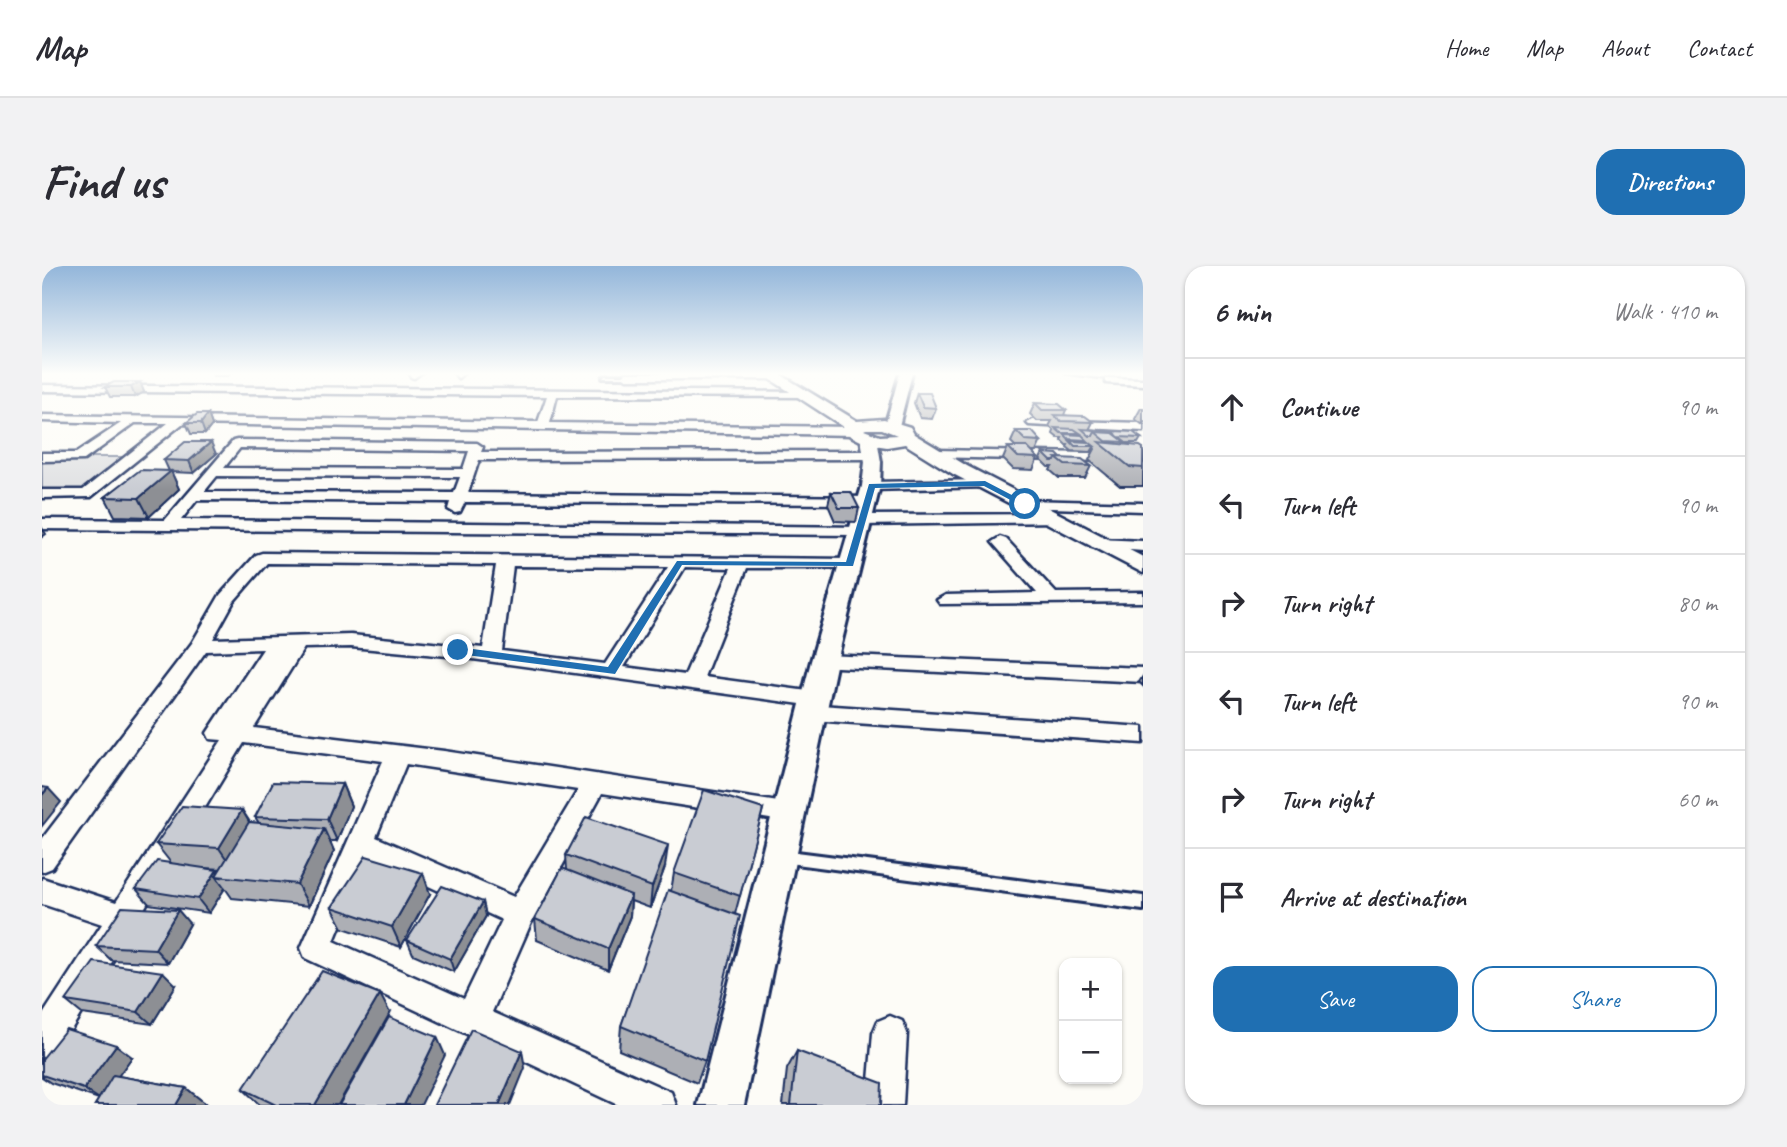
<!DOCTYPE html>
<html lang="en">
<head>
<meta charset="utf-8">
<style>
  body { margin:0; font-family:Caveat,sans-serif; background:#f2f2f3; color:#2b2b33 }
  .controls { position:absolute; right:21px; bottom:21px; display:grid; overflow:hidden; border-radius:14px; box-shadow:0 2px 5px #0004 }
  .controls button { width:63px; height:63px; display:grid; place-items:center; padding:0; border:0; border-bottom:2px solid #e1e1e2; background:#fff; color:#2b2b33; font:35px sans-serif }
  .stop { position:absolute; width:21px; height:21px; margin:-16px; border:5px solid #1f6fb2; border-radius:50%; background:#fff }
  .stop.end { background:#1f6fb2; border-color:#fff; box-shadow:0 2px 7px #0008 }
  .list { margin:0; padding:0; list-style:none }
  h2 { display:flex; justify-content:space-between; align-items:center; height:91px; margin:0; padding:0 28px; font-size:30px }
  h2 small { font-size:23px; font-weight:400; color:#7c7c81 }
  .list li { display:grid; grid-template-columns:46px 1fr auto; gap:21px; align-items:center; box-sizing:border-box; height:98px; padding:0 28px; border-top:2px solid #e1e1e2 }
  .list b { display:block; font-size:26px; white-space:nowrap }
  .list em { font-size:23px; font-style:normal; color:#7c7c81 }
  .actions { display:flex; gap:14px; padding:21px 28px }
  .actions a { flex:1; padding:16px 0; border:2px solid #1f6fb2; border-radius:21px; text-align:center; font-size:24px; color:#1f6fb2 }
  .actions .main { background:#1f6fb2; color:#fff }
  .icon { flex:none; width:38px; height:38px; fill:none; stroke:currentColor; stroke-width:2; stroke-linecap:round; stroke-linejoin:round }
  .map { position:relative; flex:none; width:1101px; height:839px; overflow:hidden; border-radius:21px }
  header { display:flex; align-items:center; gap:42px; box-sizing:border-box; height:98px; padding:0 35px; background:#fff; border-bottom:2px solid #e1e1e2 }
  header strong { font-size:33px }
  nav { display:flex; gap:38px; margin-inline-start:auto; font-size:24px }
  .intro { display:flex; align-items:center; justify-content:space-between; box-sizing:border-box; height:168px; padding:0 42px }
  h1 { margin:0; font-size:49px }
  .button { padding:18px 32px; border-radius:21px; background:#1f6fb2; color:#fff; font-size:24px; font-weight:700 }
  main { display:flex; gap:42px; padding:0 42px }
  aside { flex:1; background:#fff; border-radius:21px; box-shadow:0 2px 5px #0004 }
  .map>svg:first-child { display:block }
</style>
</head>
<body>
<header>
<strong>Map</strong>
<nav><a>Home</a><a>Map</a><a>About</a><a>Contact</a></nav>
</header>
<div class="intro"><h1>Find us</h1><a class="button">Directions</a></div>
<main>
<div class="map">
<svg width="1101" height="839" viewBox="0 0 1101 839">
  <rect width="100%" height="100%" fill="#fdfcf7"/>
  <filter id="ink" filterUnits="userSpaceOnUse"><feTurbulence type="fractalNoise" baseFrequency=".0143" numOctaves="2"/><feDisplacementMap in="SourceGraphic" scale="14" xChannelSelector="R" yChannelSelector="G"/><feConvolveMatrix kernelMatrix="1 2 1 2 8 2 1 2 1" color-interpolation-filters="sRGB"/></filter>
  <g filter="url(#ink)">
    <!-- green -->
    <path fill="#e0e1e3" stroke="#7e88a0" stroke-width="2" d="M0 191H85L42 225 0 224Z"/>
    <g fill="none" stroke-linecap="round" stroke-linejoin="round">
      <!-- service casing -->
      <g stroke="#1b2f5e" stroke-width="6">
        <path id="service" d="M563 109H585L587 110 585 111H561Z
          M739 584 1101 630V644L739 596 734 594 732 590 734 586Z"/>
      </g>
      <!-- minor casing -->
      <g stroke="#1b2f5e" stroke-width="5">
        <path id="minor" d="M368 107H379L372 112 369 111Z
          M412 107H422L416 112Z
          M584 107H732L736 110 731 113H585L580 110Z
          M1023 107H1065L1066 109 1061 112Z
          M1068 112 1101 113V119L1064 117V113Z
          M0 119 763 126 768 129 767 131 515 130 508 157 813 161 819 165 813 169 140 158 49 231 0 232V224H41L126 157H93L42 194 0 195V187H34L79 157 0 155V149L496 156 505 130 0 125Z
          M991 154 1101 157V165L987 159 985 157Z
          M195 174 435 177 441 181 439 186 830 185 836 189 830 193 437 194 426 227 831 231 833 234 826 238 423 236 418 246 413 247 406 243 408 236 155 234 139 254 822 261 825 264 817 269 0 263V253L123 254 191 175ZM198 182 427 185 421 203 182 202ZM175 210 418 211 412 227 162 226Z
          M894 184 1101 188V196L890 191V185Z
          M943 214 948 215V221L829 224 822 220 829 216Z
          M983 234 1101 237V245L978 241 976 238Z
          M1011 248 1019 253 1016 256 820 259 812 254 820 249Z
          M958 271 964 273 1014 327 1101 326V336L898 338 895 334 904 329 995 327 950 276Z
          M1056 273 1101 275V285L1050 281 1048 278 1050 275Z
          M220 287 808 293 816 298 814 302H705L662 411 773 426 781 428 784 433 778 439 1101 461V477L770 454 762 451 759 446 766 439 416 391 309 381 262 382 212 462 402 485 756 539 760 546 756 553 747 556 560 527 489 657 450 746 629 826 634 839H576L263 692 259 682 341 495 202 477 12 792 0 797V750L60 658 0 638V612L74 636 180 474 168 473 165 467 221 383 164 385 10 602 0 606V573L150 377 178 329 214 289ZM225 297 454 299 441 382 309 369 171 373 192 335ZM471 300 626 301 563 398 460 385ZM643 301 689 302 643 409 582 401ZM364 498 536 524 472 631 334 571ZM326 592 460 654 422 733 292 675Z
          M782 389 1101 402V416L775 400 772 395 775 390Z
          M848 750 860 755 865 767 861 839H825L831 767 836 755Z"/>
      </g>
      <!-- tertiary casing -->
      <g stroke="#1b2f5e" stroke-width="6">
        <path id="tertiary" d="M858 107H870L857 160 850 164 843 160Z
          M827 168 835 173 839 196 838 220 795 395 702 839H656L769 395 820 220 823 196 819 173Z"/>
      </g>
      <!-- secondary casing -->
      <g stroke="#1b2f5e" stroke-width="5">
        <path id="secondary" d="M719 107H736L815 155 842 153 868 161 872 168 925 200 1101 291V307L911 208 863 178 845 181 825 178 807 169 805 163ZM824 163H840L855 169 838 170 822 164Z"/>
      </g>
      <!-- service -->
      <use href="#service" fill="#fdfcf7" fill-rule="evenodd"/>
      <!-- minor -->
      <use href="#minor" fill="#fdfcf7" fill-rule="evenodd"/>
      <!-- tertiary -->
      <use href="#tertiary" fill="#fdfcf7" fill-rule="evenodd"/>
      <!-- secondary -->
      <use href="#secondary" fill="#fdfcf7" fill-rule="evenodd"/>
    </g>
    <!-- wall -->
    <path fill="#adafb5" stroke="#1b2f5e" stroke-width="2" fill-rule="evenodd" d="M170 107H190L186 110H171Z
      M98 116 102 126 93 131H68L63 121Z
      M875 127 894 142 890 153 878 152 872 137Z
      M993 137 1024 144 1022 149 1051 156 1047 164 1071 166 1072 165 1099 172 1096 177H1082L1081 178 1101 182V220H1078L1047 194 1053 183 1052 181 1049 186 1030 185 1025 181 1026 179H1024L1019 174 1020 172H1016L1011 168 1012 165 1007 160 1010 155H995L988 148Z
      M1099 142H1101V159L1093 153Z
      M166 148 170 159 163 168H149L144 157Z
      M974 165 999 175 994 186H990L996 192 991 204 971 203 961 193 966 181H974L969 176Z
      M1001 187 1019 192 1049 200 1043 212H1017L1008 204 1010 201H1006L998 193Z
      M174 188 152 207 129 206 137 223 107 251 73 250 63 231 127 205 122 194Z
      M789 226 817 242 814 256 793 255 786 239Z
      M1101 410V420L1097 416Z
      M300 518 309 540 295 575H288L292 585 267 640 190 632 183 622 167 647 107 638 94 623 129 597 114 578 200 544 208 556 217 557 213 551ZM163 602 179 603 177 606Z
      M721 543 693 648 663 795 655 817 577 784 579 760 629 625 632 607Z
      M524 589 623 601 608 642 589 635 588 650 566 704 495 674 493 653 525 604Z
      M388 628 359 681 301 662 290 641Z
      M441 636 444 650 412 706 371 688 365 674Z
      M148 658 126 697 69 694 54 680Z
      M134 719 110 758 40 748 24 735Z
      M348 747 296 839H218L201 823Z
      M755 785 839 839H741L745 803Z
      M90 791 76 810 144 822 164 838V839H53L57 833 9 817 0 811V793Z"/>
    <!-- shaded-wall -->
    <path fill="#8d8f94" stroke="#1b2f5e" stroke-width="2" d="M98 116 102 126 93 131 89 121Z
      M166 148 170 159 163 168 159 157Z
      M169 176 174 188 152 207 147 195Z
      M129 205 137 223 107 251 97 232Z
      M0 262 4 268 0 271Z
      M300 518 309 540 295 575 285 553Z
      M6 522 19 536 0 560V529Z
      M200 544 213 566 192 604 177 582Z
      M282 563 292 585 267 640 255 618Z
      M626 579 623 601 608 642 610 621Z
      M175 604 179 611 174 610 183 622 167 647 156 633Z
      M381 607 388 628 359 681 350 661Z
      M589 629 588 650 566 704V683Z
      M441 636 444 650 412 706 408 693Z
      M136 644 148 658 126 697 113 683Z
      M121 706 134 719 110 758 96 746Z
      M338 728 348 747 296 839H273Z
      M395 771 403 789 379 839H362Z
      M74 779 90 791 59 834 42 823Z
      M480 785 483 802 468 839H457Z
      M144 822 164 838V839H134Z"/>
    <!-- building -->
    <path fill="#c9ccd3" stroke="#1b2f5e" stroke-width="2" d="M72 116H98L89 121H63Z
      M875 127H888L894 142 881 141Z
      M993 137 1017 138 1024 144H1000Z
      M155 148H166L159 157H144Z
      M1012 149 1043 150 1051 156 1019 155Z
      M1013 162 1032 163 1038 167H1019Z
      M1040 163 1069 165 1075 169 1072 165 1091 166 1099 172 1077 171 1071 167 1053 166 1051 170H1048Z
      M974 165H990L999 175 983 174Z
      M1053 166 1071 167 1083 176 1064 175Z
      M1022 168 1040 169 1045 174 1027 173Z
      M1028 175 1047 176 1052 180H1033Z
      M143 176H169L147 195 122 194Z
      M1057 176 1098 180 1101 182V202L1088 201Z
      M966 181H985L996 192 976 191Z
      M1001 187 1015 188 1019 192H1014L1013 195H1009Z
      M1014 192 1040 193 1049 200 1023 199Z
      M98 204 129 205 97 232 63 231Z
      M789 226H809L817 242H797Z
      M231 516 300 518 285 553 213 551Z
      M0 521 6 522 0 529Z
      M662 524 721 543 698 630 632 607Z
      M140 540 200 544 177 582 114 578Z
      M544 551 626 579 610 621 524 589Z
      M207 556 282 563 255 618 174 610Z
      M324 590 381 607 350 661 290 641Z
      M115 595 175 604 156 633 94 623Z
      M520 602 589 629 566 683 493 653Z
      M400 620 441 636 408 693 365 674Z
      M626 624 698 650 663 795 579 760Z
      M80 641 136 644 113 683 54 680Z
      M52 696 121 706 96 746 24 735Z
      M280 705 338 728 273 839H234L201 823Z
      M347 751 395 771 362 839H297Z
      M24 763 74 779 42 823 0 809V793Z
      M429 763 480 785 457 839H392Z
      M755 785 840 817 839 839H749Z
      M71 809 144 822 134 839H53Z"/>
  </g>
  <!-- sky -->
  <linearGradient id="sky" x2="0" y2="1"><stop stop-color="#93b6da"/><stop offset="0.48" stop-color="#fefefb"/><stop offset="1" stop-color="#fefefb" stop-opacity="0"/></linearGradient>
  <rect width="1101" height="225" fill="url(#sky)"/>
  <!-- route -->
  <path fill="#1f6fb2" d="M943 215 987 238 980 240 942 220 833 222 811 300 640 299 573 408 416 388 411 384 416 381 566 401 635 295 804 296 827 218Z"/>
</svg>
<div class="controls">
<button>+</button>
<button>−</button>
</div>
<div class="stop" style="left:983px;top:238px"></div>
<div class="stop end" style="left:416px;top:384px"></div>
</div>
<aside>
<h2>6 min<small>Walk · 410 m</small></h2>
<ul class="list">
<li><svg class="icon" aria-label="ahead" viewBox="0 0 24 24"><path d="M12 20V5M6 11l6-6 6 6"/></svg><div><b>Continue</b></div><em>90 m</em></li>
<li><svg class="icon" aria-label="left" viewBox="0 0 24 24"><path d="M17 20v-9H6M10 6l-5 5 5 5"/></svg><div><b>Turn left</b></div><em>90 m</em></li>
<li><svg class="icon" aria-label="right" viewBox="0 0 24 24"><path d="M7 20v-9h11M14 6l5 5-5 5"/></svg><div><b>Turn right</b></div><em>80 m</em></li>
<li><svg class="icon" aria-label="left" viewBox="0 0 24 24"><path d="M17 20v-9H6M10 6l-5 5 5 5"/></svg><div><b>Turn left</b></div><em>90 m</em></li>
<li><svg class="icon" aria-label="right" viewBox="0 0 24 24"><path d="M7 20v-9h11M14 6l5 5-5 5"/></svg><div><b>Turn right</b></div><em>60 m</em></li>
<li><svg class="icon" aria-label="arrive" viewBox="0 0 24 24"><path d="M6 21V4h12l-3 4 3 4H6"/></svg><div><b>Arrive at destination</b></div></li>
</ul>
<div class="actions"><a class="main">Save</a><a>Share</a></div>
</aside>
</main>
</body>
</html>
